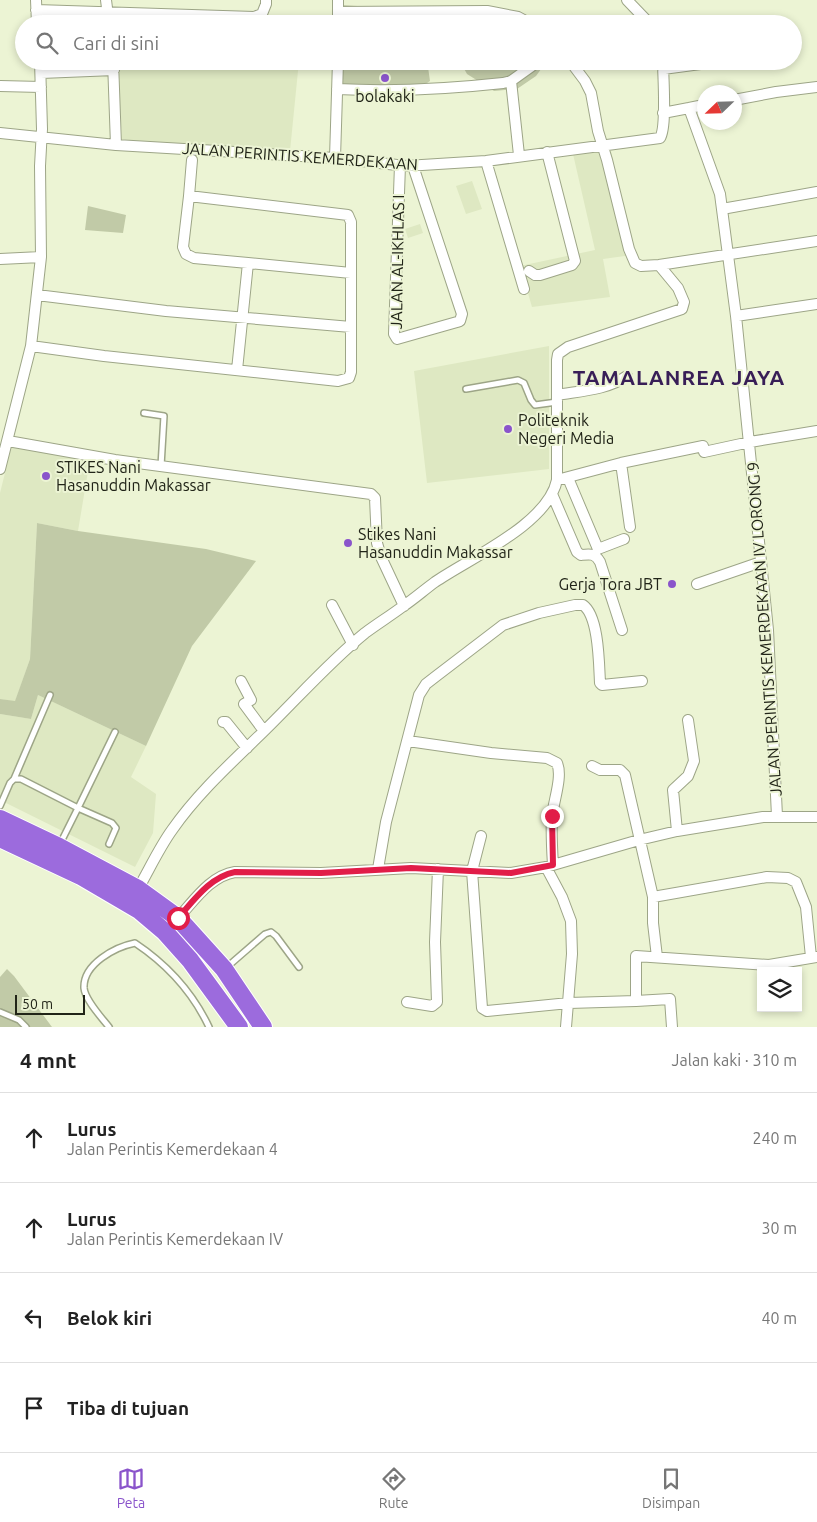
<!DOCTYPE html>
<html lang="id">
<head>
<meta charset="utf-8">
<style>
  body { margin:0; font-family:Ubuntu,sans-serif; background:#f2f2f2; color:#222 }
  .controls { position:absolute; right:15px; bottom:15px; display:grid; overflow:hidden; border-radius:0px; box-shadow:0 2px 8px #0003 }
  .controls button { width:45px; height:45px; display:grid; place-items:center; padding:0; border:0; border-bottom:1px solid #e0e0e0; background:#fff; color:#222; font:25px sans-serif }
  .compass { position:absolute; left:697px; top:85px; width:45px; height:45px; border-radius:50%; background:#fff; box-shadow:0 2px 8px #0003; rotate:247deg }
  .scale { position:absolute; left:15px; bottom:12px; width:70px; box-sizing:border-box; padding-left:5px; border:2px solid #212418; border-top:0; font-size:14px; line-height:18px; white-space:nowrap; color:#212418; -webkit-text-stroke:4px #ecf4d4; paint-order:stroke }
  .stop { position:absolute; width:15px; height:15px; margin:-11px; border:4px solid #e11d48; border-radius:50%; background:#fff }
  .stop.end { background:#e11d48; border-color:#fff; box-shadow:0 1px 5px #0008 }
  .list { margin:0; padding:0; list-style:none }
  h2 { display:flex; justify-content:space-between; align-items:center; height:65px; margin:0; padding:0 20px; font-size:21px }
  h2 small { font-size:16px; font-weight:400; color:#767676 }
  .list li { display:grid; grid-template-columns:32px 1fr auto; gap:15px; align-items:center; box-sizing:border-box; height:90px; padding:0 20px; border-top:1px solid #e0e0e0 }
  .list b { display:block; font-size:19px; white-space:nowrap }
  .list p { margin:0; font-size:16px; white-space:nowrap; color:#767676 }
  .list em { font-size:16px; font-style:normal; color:#767676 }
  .icon { flex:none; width:28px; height:28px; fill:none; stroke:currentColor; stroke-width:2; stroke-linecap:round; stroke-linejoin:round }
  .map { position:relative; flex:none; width:817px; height:1027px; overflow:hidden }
  .search { position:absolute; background:#fff; box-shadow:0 2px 8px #0003; left:15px; right:15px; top:15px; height:55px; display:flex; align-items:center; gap:12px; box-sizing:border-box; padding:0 18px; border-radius:28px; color:#767676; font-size:19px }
  .sheet { height:425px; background:#fff }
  nav { display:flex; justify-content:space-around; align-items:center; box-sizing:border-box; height:70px; border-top:1px solid #e0e0e0; background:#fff; font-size:14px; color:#767676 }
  nav a { display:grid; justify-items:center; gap:2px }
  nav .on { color:#8a54cb }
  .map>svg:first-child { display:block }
</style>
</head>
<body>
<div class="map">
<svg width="817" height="1027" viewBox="0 0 817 1027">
  <rect width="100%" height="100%" fill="#ecf4d4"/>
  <!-- built -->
  <path fill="#dee8c2" d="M114 15 302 20V24H115Z
    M117 61H299L289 161 122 139Z
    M611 151 632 255 603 259 610 297 532 307 520 266 595 250 573 154Z
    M472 181 482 209 466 214 456 186Z
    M420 224 423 233 408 238 405 229Z
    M549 346V469L427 483 414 371Z
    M13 441 90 459 78 531 37 523 30 659 15 702 0 699V493Z
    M38 695 146 746 131 777 156 794 153 833 135 867 0 800V714L31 719Z"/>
  <!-- green -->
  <path fill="#c1caa7" d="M342 5 434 11H515L539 24H342Z
    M342 61H547L536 76 517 89 494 91 467 74 462 65 428 67 430 81 418 89 341 91Z
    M88 206 126 215 123 233 85 230Z
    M37 523 78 531 206 549 256 561 192 646 146 746 38 695 31 719 0 714V699L15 701 30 659Z
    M7 969 14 976 52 1027H0V977Z"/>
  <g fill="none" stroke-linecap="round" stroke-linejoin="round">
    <!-- lane casing -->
    <g stroke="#9da587" stroke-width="8">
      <path id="lane" d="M466 389 518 380 524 383 531 400 535 405 557 402
        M144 413 164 416 161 466
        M14 779 50 695
        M0 806 10 783 14 779H21L78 808 60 844
        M109 844 116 828 112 823 78 808 115 732
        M227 967 265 934 271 932 276 936 299 967
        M0 1012 19 1020 26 1027
        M109 1027C102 1018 85 1000 84 988 83 964 115 947 135 943 168 965 192 991 209 1027"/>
    </g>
    <!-- street casing -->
    <g stroke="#9da587" stroke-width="12">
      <path id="street" d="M36 0 37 24
        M106 0 109 24
        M627 0 650 24
        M36 10 254 17 262 14 266 4V0
        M338 12 487 11 518 17 531 24
        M338 24V0
        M113 61 116 145
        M570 61 585 81 591 93 598 131 607 160 629 249 635 263 641 266 659 265 817 241
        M663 69 723 61
        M41 73 114 70
        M511 81 519 155
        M0 86 41 87
        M337 89C393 92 448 89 503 83L511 81 539 61
        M734 100 776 92 817 87
        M689 108 704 105
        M663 113 689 108 720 194 736 316 768 630 777 816
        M0 133 116 145 335 158 406 166 486 161 660 138C667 127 663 77 663 61
        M335 158 338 61
        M486 161 524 289
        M400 165 394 334 397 339 457 322 460 321 462 314 413 166
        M189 196 192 160
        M722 209 817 192
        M0 259 41 257
        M248 263 194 258 186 254 183 247 189 196 348 215 351 222V273
        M529 271 535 275H540L572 265 575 261 547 152
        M736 316 817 304
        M31 346 104 356 338 381 349 378 351 372V327L166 311 37 295
        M237 370 248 263 351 273V327
        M557 395C580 391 607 390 627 376
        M8 441 115 460 371 494 375 498 377 543 381 557 404 606
        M621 463 630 527
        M0 469 31 346 41 257 40 166 42 129 40 61
        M568 478 598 549 624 539
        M557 480 621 463 703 446 704 452 750 442 817 431
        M552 494 577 552 581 555C590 554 595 553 600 562L622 630
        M697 584 761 562
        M332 605 353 645
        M241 681 251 700 244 704 264 731
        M223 722H226L247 748
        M408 741 491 753 547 758 557 763C563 777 553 802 552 817 551 833 552 849 553 865
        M592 766 600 770H620L625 775 653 897V923L657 957
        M677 831 673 790 688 776 694 761 688 720
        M481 836 472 871 482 1008 487 1011 569 1003 636 1001V956L769 965 817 957
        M546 867 562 897 571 921 572 954 566 1027
        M378 869 386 822 419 695 426 684 435 677 503 625 539 613 575 605H583C599 616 599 665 600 683L602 685 642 681
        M138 889C149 870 159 848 172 830 197 794 230 764 262 733 296 700 328 663 365 633 377 624 390 616 402 607 414 599 424 590 435 582 470 558 548 524 557 480V360L558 354 568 347 682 309 684 302 678 288 659 265
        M653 897 767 877 788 878 796 882 806 907 811 957
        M178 918C194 901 210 876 235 872L321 873 411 868 511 873 546 867 639 840 677 831 763 817H817
        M636 1001 670 999 672 1027
        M407 1002 432 1006 437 1002 435 942 438 869"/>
    </g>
    <!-- highway casing -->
    <g stroke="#fff" stroke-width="20">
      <path id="highway" d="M0 819 59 847 138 889 178 918 224 969 263 1027
        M0 838 81 876 139 910 165 932 190 960 239 1027"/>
    </g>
    <!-- lane -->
    <use href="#lane" stroke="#fff" stroke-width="5"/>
    <!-- street -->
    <use href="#street" stroke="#fff" stroke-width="10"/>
    <!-- highway -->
    <use href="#highway" stroke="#9c6bdd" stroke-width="18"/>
  </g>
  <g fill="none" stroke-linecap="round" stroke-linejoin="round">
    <!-- route -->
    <path stroke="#e11d48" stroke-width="6" d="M178 918C194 900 210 877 235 872L321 873 411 868 511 873 553 865 552 816"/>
  </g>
  <!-- markers -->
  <g fill="#8a54cb" stroke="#ecf4d4" stroke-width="2">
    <circle cx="385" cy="78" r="5"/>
    <circle cx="508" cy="429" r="5"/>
    <circle cx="46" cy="476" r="5"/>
    <circle cx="348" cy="543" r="5"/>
    <circle cx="672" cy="584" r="5"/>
  </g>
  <g text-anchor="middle" stroke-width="4" stroke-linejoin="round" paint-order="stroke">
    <!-- poi labels -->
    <g font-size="16" fill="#212418" stroke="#ecf4d4" text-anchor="start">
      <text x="385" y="102" text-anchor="middle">bolakaki</text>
      <text x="518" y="426">Politeknik<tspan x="518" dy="18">Negeri Media</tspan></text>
      <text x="56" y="473">STIKES Nani<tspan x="56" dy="18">Hasanuddin Makassar</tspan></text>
      <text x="358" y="540">Stikes Nani<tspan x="358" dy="18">Hasanuddin Makassar</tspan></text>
      <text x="662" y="590" text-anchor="end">Gerja Tora JBT</text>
    </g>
    <!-- street labels -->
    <g font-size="16" fill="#212418" stroke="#ecf4d4">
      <text transform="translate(300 156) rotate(4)" y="6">JALAN PERINTIS KEMERDEKAAN</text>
      <text transform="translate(397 262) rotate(-89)" y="6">JALAN AL-IKHLAS I</text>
      <text transform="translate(764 629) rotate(-94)" y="6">JALAN PERINTIS KEMERDEKAAN IV LORONG 9</text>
    </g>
    <!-- district labels -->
    <g font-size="21" font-weight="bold" letter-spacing="1" fill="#381e57" stroke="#ecf4d4">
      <text x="679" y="385">TAMALANREA JAYA</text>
    </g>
  </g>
</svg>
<div class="controls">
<button><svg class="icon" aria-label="layers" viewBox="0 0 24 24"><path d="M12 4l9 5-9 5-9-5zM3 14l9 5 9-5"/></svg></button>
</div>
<svg class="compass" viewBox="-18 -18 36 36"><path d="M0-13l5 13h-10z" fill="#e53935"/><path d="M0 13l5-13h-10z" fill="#767676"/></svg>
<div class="scale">50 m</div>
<div class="stop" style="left:178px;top:918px"></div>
<div class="stop end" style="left:552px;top:816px"></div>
<div class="search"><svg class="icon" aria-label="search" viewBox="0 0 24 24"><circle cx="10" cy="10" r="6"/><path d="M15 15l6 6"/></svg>Cari di sini</div>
</div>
<section class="sheet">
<h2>4 mnt<small>Jalan kaki · 310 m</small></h2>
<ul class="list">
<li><svg class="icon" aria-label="ahead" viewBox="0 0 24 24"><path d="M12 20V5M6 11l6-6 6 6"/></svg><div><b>Lurus</b><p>Jalan Perintis Kemerdekaan 4</p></div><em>240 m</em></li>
<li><svg class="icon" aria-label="ahead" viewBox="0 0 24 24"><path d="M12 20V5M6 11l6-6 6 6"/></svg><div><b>Lurus</b><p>Jalan Perintis Kemerdekaan IV</p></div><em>30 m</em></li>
<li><svg class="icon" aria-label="left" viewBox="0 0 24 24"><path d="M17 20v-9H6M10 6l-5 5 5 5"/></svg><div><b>Belok kiri</b></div><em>40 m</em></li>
<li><svg class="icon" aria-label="arrive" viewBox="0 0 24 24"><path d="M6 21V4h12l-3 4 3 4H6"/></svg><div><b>Tiba di tujuan</b></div></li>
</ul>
</section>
<nav>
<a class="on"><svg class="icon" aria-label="map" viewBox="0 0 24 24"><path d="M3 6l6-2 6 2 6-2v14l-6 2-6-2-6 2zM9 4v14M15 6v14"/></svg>Peta</a>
<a><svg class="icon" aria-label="directions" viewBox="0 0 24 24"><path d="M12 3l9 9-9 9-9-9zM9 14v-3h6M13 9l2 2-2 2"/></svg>Rute</a>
<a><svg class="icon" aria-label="saved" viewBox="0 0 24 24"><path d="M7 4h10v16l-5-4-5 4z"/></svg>Disimpan</a>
</nav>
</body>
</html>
